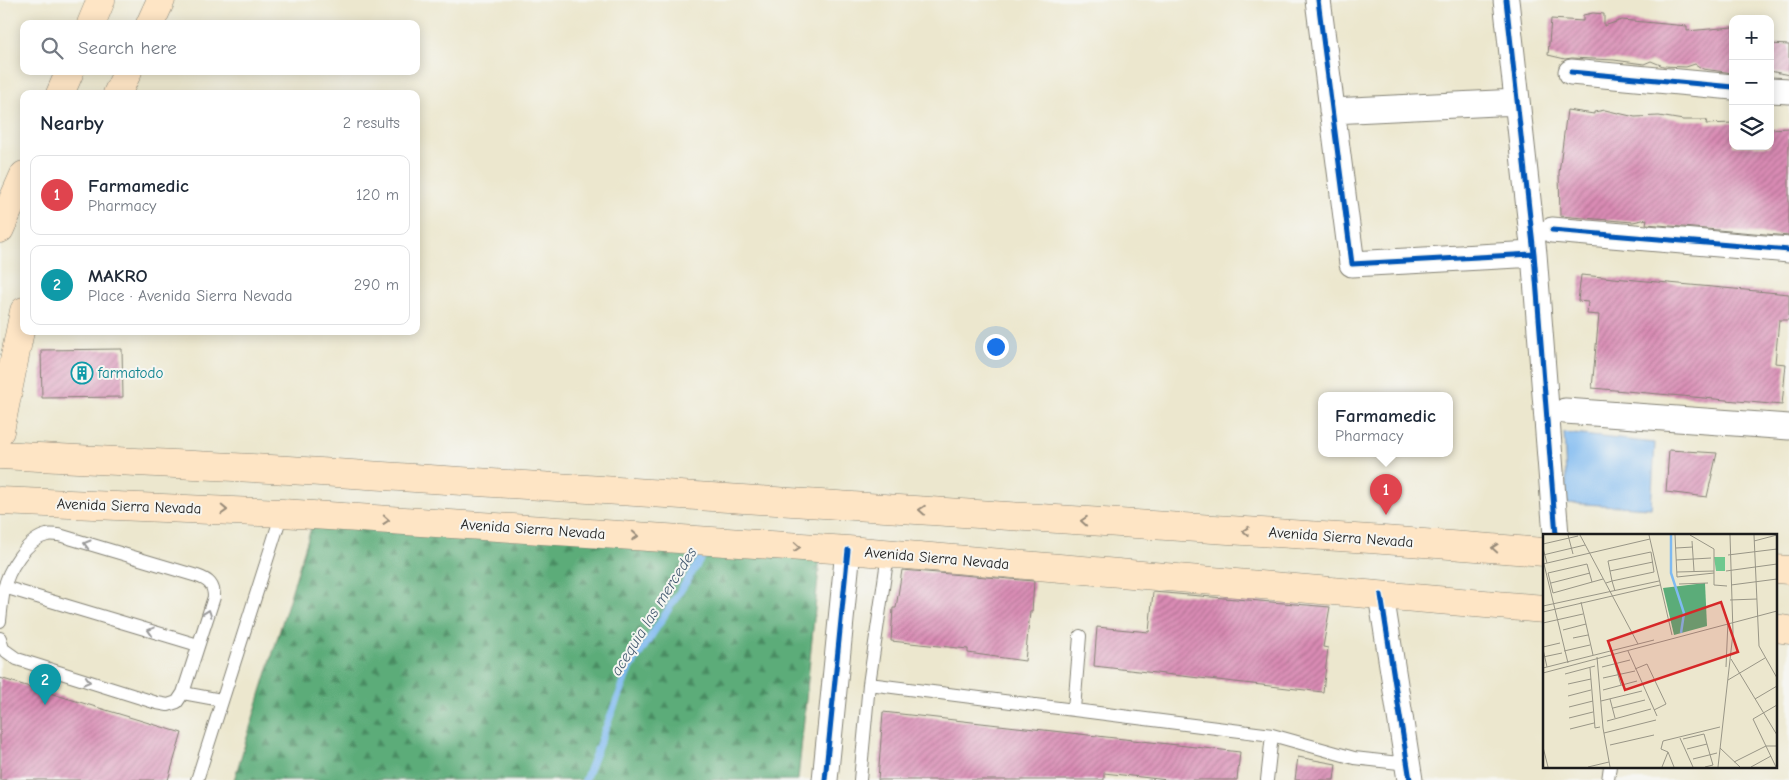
<!DOCTYPE html>
<html lang="en">
<head>
<meta charset="utf-8">
<style>
  body { margin:0; font-family:"Comic Neue",sans-serif; background:#f2f2f3; color:#1f2937 }
  .controls { position:absolute; right:15px; top:15px; display:grid; overflow:hidden; border-radius:10px; box-shadow:0 2px 12px #0003 }
  .controls button { width:45px; height:45px; display:grid; place-items:center; padding:0; border:0; border-bottom:1px solid #e0e1e3; background:#fff; color:#1f2937; font:25px sans-serif }
  .you { position:absolute; left:995px; top:346px; width:18px; height:18px; margin:-12px; border:4px solid #fff; border-radius:50%; background:#1a73e8; box-shadow:0 0 0 8px #1a73e833 }
  .badge { display:grid; place-items:center; width:32px; height:32px; border-radius:50%; background:#2563eb; color:#fff; font-size:16px; font-weight:700 }
  .pin { position:absolute; translate:-50% -41px; filter:drop-shadow(0 1px 2px #0008) }
  .pin::after { content:''; position:absolute; top:26px; width:18px; height:15px; background:inherit; clip-path:polygon(0 0,100% 0,50% 100%) }
  .popup { position:absolute; left:1318px; top:392px; width:135px; height:65px; box-sizing:border-box; display:grid; place-content:center; border-radius:10px; background:#fff; filter:drop-shadow(0 1px 4px #0005); font-size:16px; white-space:nowrap; color:#747a83 }
  .popup b { font-size:19px; color:#1f2937 }
  .popup::after { content:''; position:absolute; left:50%; top:100%; margin-left:-10px; border:10px solid transparent; border-top-color:#fff }
  .list { margin:0; padding:0; list-style:none }
  h2 { display:flex; justify-content:space-between; align-items:center; height:65px; margin:0; padding:0 20px; font-size:21px }
  h2 small { font-size:16px; font-weight:400; color:#747a83 }
  .list li { display:grid; grid-template-columns:32px 1fr auto; gap:15px; align-items:center; box-sizing:border-box; height:80px; margin:0 10px 10px; padding:0 10px; border:1px solid #e0e1e3; border-radius:10px }
  .list b { display:block; font-size:19px; white-space:nowrap }
  .list p { margin:0; font-size:16px; white-space:nowrap; color:#747a83 }
  .list em { font-size:16px; font-style:normal; color:#747a83 }
  .icon { flex:none; width:28px; height:28px; fill:none; stroke:currentColor; stroke-width:2; stroke-linecap:round; stroke-linejoin:round }
  .map { position:relative; flex:none; width:1789px; height:780px; overflow:hidden }
  .search { position:absolute; background:#fff; box-shadow:0 2px 12px #0003; left:20px; top:20px; width:400px; height:55px; display:flex; align-items:center; gap:12px; box-sizing:border-box; padding:0 18px; border-radius:10px; color:#747a83; font-size:19px }
  .panel { position:absolute; background:#fff; box-shadow:0 2px 12px #0003; left:20px; top:90px; width:400px; height:245px; border-radius:10px }
  .map>svg:first-child { display:block }
</style>
</head>
<body>
<div class="map">
<svg width="1789" height="780" viewBox="0 0 1789 780">
  <defs>
    <pattern id="forest-firs" width="22" height="20" patternUnits="userSpaceOnUse" patternTransform="scale(1.25)"><rect width="22" height="20" fill="#5bac79"/><path d="M5 1l3.5 6h-7zM16 11l3.5 6h-7z" fill="#4a8b62"/></pattern>
    <pattern id="building-hatch" width="6" height="6" patternUnits="userSpaceOnUse" patternTransform="scale(1.25)"><rect width="6" height="6" fill="#d98bb4"/><path d="M-1 1l2-2M0 6l6-6M5 7l2-2" fill="none" stroke="#af7192"/></pattern>
  </defs>
  <rect width="100%" height="100%" fill="#f6f6f2"/>
  <filter id="ink" filterUnits="userSpaceOnUse"><feTurbulence type="fractalNoise" baseFrequency=".02" numOctaves="2"/><feDisplacementMap in="SourceGraphic" scale="10" xChannelSelector="R" yChannelSelector="G"/><feConvolveMatrix kernelMatrix="1 2 1 2 8 2 1 2 1" color-interpolation-filters="sRGB"/></filter>
  <filter id="wash" filterUnits="userSpaceOnUse"><feTurbulence type="fractalNoise" baseFrequency=".0096" numOctaves="4" result="noise"/><feDisplacementMap in="SourceGraphic" scale="20" xChannelSelector="R" yChannelSelector="G"/><feGaussianBlur stdDeviation="1.12" result="paint"/><feColorMatrix in="noise" values="0 0 0 0 0 0 0 0 0 0 0 0 0 0 0 0 0 1.4 0 .05"/><feComposite in="paint" operator="in"/></filter>
  <g filter="url(#wash)">
    <rect width="100%" height="100%" fill="#ece7ce"/>
    <!-- forest -->
    <path fill="url(#forest-firs)" stroke="#3c644a" d="M315 515 821 549 798 780H234Z"/>
    <!-- water -->
    <path fill="#7fbaf1" stroke="#4e6b86" d="M1564 433 1655 443 1651 508 1567 503Z"/>
    <g fill="none" stroke-linecap="round" stroke-linejoin="round">
      <!-- stream -->
      <path stroke="#7fbaf1" stroke-width="7" d="M585 780 628 672 708 548"/>
    </g>
    <g id="blocks">
      <!-- building -->
      <path fill="url(#building-hatch)" d="M1593 13 1604 14V26L1622 20 1687 26V31L1733 27V73L1703 69 1695 64 1686 67 1663 66 1651 61 1644 64 1614 60 1572 58 1565 59 1548 55 1551 19 1583 21V15Z
        M1770 44 1789 45V75L1770 71Z
        M1567 110 1594 114V112L1605 110 1635 117 1659 116 1683 120H1707L1706 124 1733 123V146H1770V129L1789 128V236L1646 224 1647 219 1633 222 1560 216 1559 173Z
        M1581 275 1789 294V320H1779L1775 363 1786 364 1782 405 1592 388 1599 315 1587 314 1588 302 1578 301Z
        M122 349 123 397 42 398 41 350Z
        M1669 450 1717 453 1707 497 1666 492Z
        M902 570 1034 581 1032 612H1030L1025 661 968 653V649L891 641 893 608H896Z
        M1153 592 1330 607 1323 647 1328 648 1323 692 1094 666 1097 627 1149 632Z
        M0 678 182 733 168 780H0Z
        M883 712 1240 752 1237 780H1168L1104 773V780H878Z
        M1298 757 1336 764 1334 780H1295Z"/>
    </g>
  </g>
  <g filter="url(#ink)">
    <use href="#blocks" fill-opacity="0" stroke="#848275" stroke-width="1"/>
    <g fill="none" stroke-linecap="round" stroke-linejoin="round">
      <!-- lane casing -->
      <g stroke="#848275" stroke-width="14">
        <path id="lane" d="M4 587 198 645
          M0 621C1 611 2 600 4 590 7 571 27 539 47 535 50 534 55 535 59 535L197 576C209 580 214 585 214 597L183 693 177 702 168 705 157 703 17 659 3 649 0 638
          M869 684 1272 735 1354 758 1408 764
          M183 693 221 700
          M1074 709 1080 636
          M197 780 282 513
          M860 780 869 684 888 554
          M1267 780 1272 735
          M1608 780 1610 766"/>
      </g>
      <!-- street casing -->
      <g stroke="#848275" stroke-width="27">
        <path id="street" d="M1318 0 1352 264 1534 254
          M1506 0 1534 254 1556 535
          M1571 72 1733 87
          M1770 90 1789 91
          M1332 111 1517 102
          M1552 230 1789 250
          M1565 411 1789 427
          M1381 595 1410 780
          M825 780 848 550"/>
      </g>
      <!-- secondary casing -->
      <g stroke="#848275" stroke-width="29">
        <path id="secondary" d="M91 24 101 0
          M150 24 161 0
          M60 94 70 71
          M117 94 128 71
          M0 229 24 175
          M0 431 24 311
          M0 455 289 470 1370 539 1544 552
          M0 501 282 513 848 550 1544 609
          M1775 569 1789 570
          M1775 628 1789 630"/>
      </g>
      <!-- lane -->
      <use href="#lane" stroke="#fff" stroke-width="12"/>
      <!-- street -->
      <use href="#street" stroke="#fff" stroke-width="25"/>
      <!-- secondary -->
      <use href="#secondary" stroke="#fee5c5" stroke-width="28"/>
      <!-- cycleway casing -->
      <g stroke="#f6f6f2" stroke-width="8">
        <path id="cycleway" d="M1318 0 1352 264 1534 254
          M1506 0 1534 254 1556 535
          M1571 72 1733 87
          M1552 230 1789 250
          M1381 595 1410 780
          M825 780 848 550"/>
      </g>
      <!-- cycleway -->
      <use href="#cycleway" stroke="#0057b8" stroke-width="5"/>
    </g>
    <!-- one-way arrows -->
    <defs><path id="oneway-chevron" d="M-2-3.5L2.5 0L-2 3.5" fill="none" stroke-width="1.6" stroke-linecap="round" stroke-linejoin="round" transform="scale(1.25)"/></defs>
    <g stroke="#988b79">
      <use href="#oneway-chevron" transform="translate(224 510) rotate(2)"/>
      <use href="#oneway-chevron" transform="translate(922 510) rotate(-176)"/>
      <use href="#oneway-chevron" transform="translate(386 520) rotate(4)"/>
      <use href="#oneway-chevron" transform="translate(1084 521) rotate(-176)"/>
      <use href="#oneway-chevron" transform="translate(1246 531) rotate(-176)"/>
      <use href="#oneway-chevron" transform="translate(635 536) rotate(4)"/>
      <use href="#oneway-chevron" transform="translate(797 547) rotate(4)"/>
      <use href="#oneway-chevron" transform="translate(1495 548) rotate(-176)"/>
    </g>
    <g stroke="#999">
      <use href="#oneway-chevron" transform="translate(87 544) rotate(-164)"/>
      <use href="#oneway-chevron" transform="translate(208 613) rotate(-71)"/>
      <use href="#oneway-chevron" transform="translate(151 631) rotate(-163)"/>
      <use href="#oneway-chevron" transform="translate(87 681) rotate(17)"/>
    </g>
  </g>
  <!-- icons -->
  <defs>
    <g id="building-ring" transform="scale(1.125)"><circle r="9.5" fill="#f6f6f2" stroke="#0f9aa8" stroke-width="1.5"/><path d="M-4-6H4V6H1V3H-1V6H-4ZM-2.5-4.3h1.7v1.8h-1.7ZM.8-4.3h1.7v1.8H.8ZM-2.5-1h1.7V.8h-1.7ZM.8-1h1.7V.8H.8Z" fill="#0f9aa8"/></g>
  </defs>
  <g fill-rule="evenodd">
    <use href="#building-ring" x="82" y="373"/>
  </g>
  <g text-anchor="middle" stroke-width="4" stroke-linejoin="round" paint-order="stroke">
    <!-- culture labels -->
    <g font-size="15" fill="#0d838f" stroke="#f6f6f2" text-anchor="start">
      <text x="98" y="378">farmatodo</text>
    </g>
    <!-- street labels -->
    <g font-size="15" fill="#1c1c1c" stroke="#f6f6f2">
      <text transform="translate(129 506) rotate(2)" y="5">Avenida Sierra Nevada</text>
      <text transform="translate(533 529) rotate(4)" y="5">Avenida Sierra Nevada</text>
      <text transform="translate(1341 537) rotate(4)" y="5">Avenida Sierra Nevada</text>
      <text transform="translate(937 558) rotate(5)" y="5">Avenida Sierra Nevada</text>
    </g>
    <!-- water labels -->
    <g font-size="16" font-style="italic" fill="#445b71" stroke="#f6f6f2">
      <text transform="translate(653 611) rotate(-58)" y="6">acequia las mercedes</text>
    </g>
  </g>
  <!-- overview -->
  <g transform="translate(1543 534)">
    <rect width="234" height="234" fill="#ece7ce"/>
    <path d="M162 49 164 92 131 101 120 54Z" fill="#5bac79"/>
    <path d="M171 23H182V37H173Z" fill="#6fc88e"/>
    <path fill="none" stroke="#7fbaf1" stroke-width="2.5" d="M128 1V39L141 79 138 99"/>
    <path fill="none" stroke="#999687" stroke-width="1" d="M25 1 30 20M37 1 95 110M106 1 129 101M132 1 134 43 171 39M147 1 171 15V51L184 52M211 1 216 112 234 144M149 7 151 37M211 7 234 1M0 10 35 2M0 14 4 29M133 14 150 13M0 21 42 11M185 21 234 15M0 26 25 129M133 26 168 24M0 30 107 5M67 37 110 28M183 37 234 30M134 38 171 37M49 48 44 30 5 39 10 59 60 45M8 49 47 39M63 49 69 47 111 38 108 18 65 27 69 47 72 57M136 50 165 49M188 51 234 45M187 66 214 65M38 68 50 121M0 72 116 47M0 78 117 51M0 89 40 80M20 96 43 90M30 104 45 101M0 113 17 109M0 115 4 133M21 117 47 111M85 117 114 182M69 120 78 151M0 123 19 119M54 123 60 194 67 233M188 125 234 201M59 133 87 126M183 133 185 87M0 134 111 106M47 134 52 194 57 193M92 135 104 130 123 170 111 176M0 139 234 77M22 140 52 132M60 144 92 137M185 146 222 124M25 150 48 145M60 156 94 147M25 162 48 156M67 165 72 184M212 165 234 152M58 167 99 157M26 173 50 167M70 174 102 166M26 184 50 178M64 187 108 175M27 195 51 189M61 199 113 186M137 204 150 233M140 205 161 200 170 231 162 233M67 211 111 201M0 213 5 233M177 214 197 233M144 215 164 210M125 218 118 215 120 207 177 193M125 218 131 233M150 225 174 219M191 228 223 212H234M45 233 66 228M119 233 125 218M175 233 190 99 187 1M208 233 228 222M233 233 210 185 234 171"/>
    <path fill="#d62828" fill-opacity="0.15" stroke="#d62828" stroke-width="2.5" d="M178 68 195 118 82 156 65 107Z"/>
    <rect width="234" height="234" fill="none" stroke="#1c1c1c" stroke-width="2.5"/>
  </g>
</svg>
<div class="controls">
<button>+</button>
<button>−</button>
<button><svg class="icon" aria-label="layers" viewBox="0 0 24 24"><path d="M12 4l9 5-9 5-9-5zM3 14l9 5 9-5"/></svg></button>
</div>
<div class="you"></div>
<div class="pin badge" style="left:1386px;top:515px;background:#e0444e">1</div>
<div class="popup"><b>Farmamedic</b>Pharmacy</div>
<div class="pin badge" style="left:45px;top:705px;background:#0f9aa8">2</div>
<div class="search"><svg class="icon" aria-label="search" viewBox="0 0 24 24"><circle cx="10" cy="10" r="6"/><path d="M15 15l6 6"/></svg>Search here</div>
<section class="panel">
<h2>Nearby<small>2 results</small></h2>
<ul class="list">
<li><span class="badge" style="background:#e0444e">1</span><div><b>Farmamedic</b><p>Pharmacy</p></div><em>120 m</em></li>
<li><span class="badge" style="background:#0f9aa8">2</span><div><b>MAKRO</b><p>Place · Avenida Sierra Nevada</p></div><em>290 m</em></li>
</ul>
</section>
</div>
</body>
</html>
